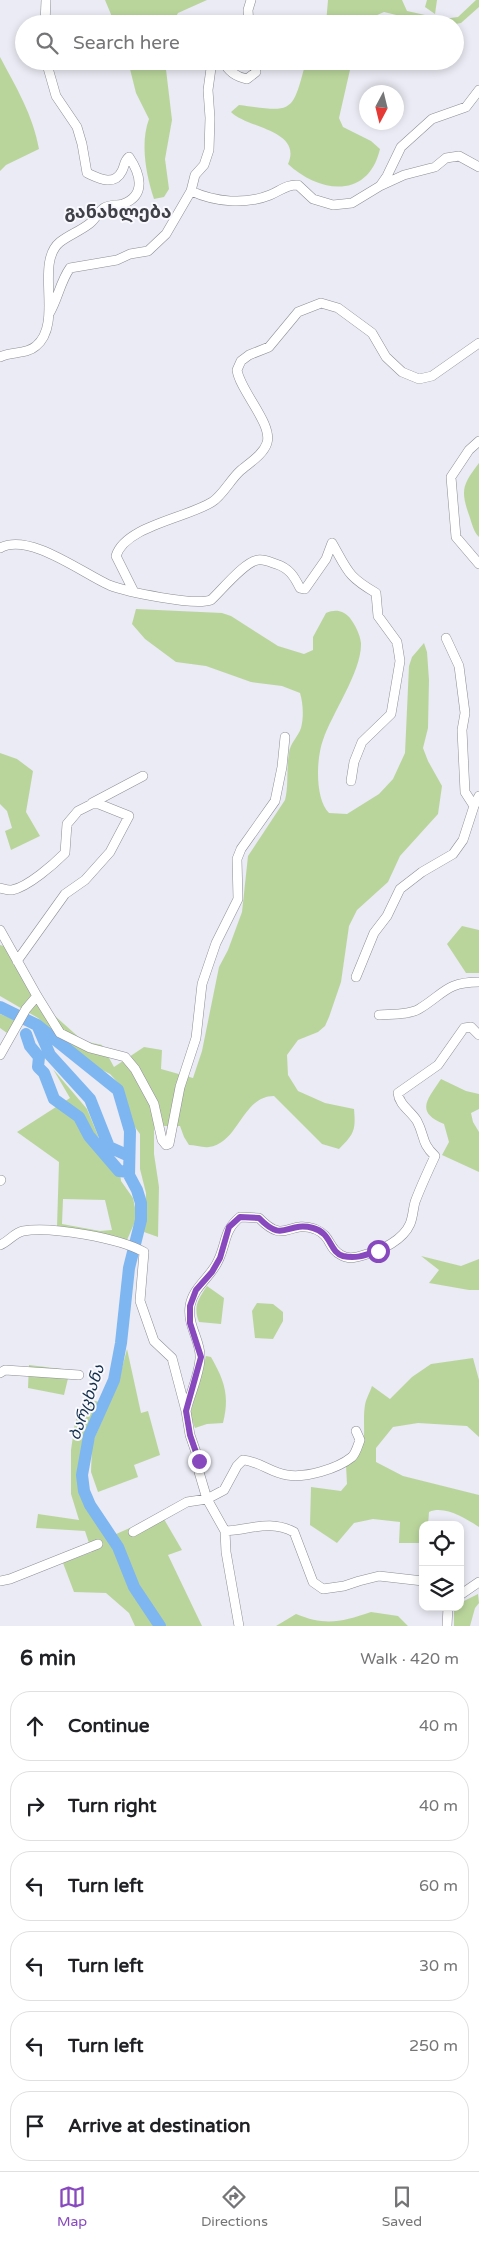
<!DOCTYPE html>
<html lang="en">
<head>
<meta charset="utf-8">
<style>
  body { margin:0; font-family:"Varela Round","Noto Sans Georgian",sans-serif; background:#f6f6f6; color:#202124 }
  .controls { position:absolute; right:15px; bottom:15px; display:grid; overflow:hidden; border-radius:10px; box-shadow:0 2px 8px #0003 }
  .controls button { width:45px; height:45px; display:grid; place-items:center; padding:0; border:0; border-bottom:1px solid #e0e0e0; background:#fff; color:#202124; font:25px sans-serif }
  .compass { position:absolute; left:359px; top:85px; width:45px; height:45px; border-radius:50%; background:#fff; box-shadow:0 2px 8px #0003; rotate:187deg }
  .stop { position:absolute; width:15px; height:15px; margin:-11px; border:4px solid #8849be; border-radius:50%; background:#fff }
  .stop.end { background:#8849be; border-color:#fff; box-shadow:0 1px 5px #0008 }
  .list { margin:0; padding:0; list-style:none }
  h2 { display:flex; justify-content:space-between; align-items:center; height:65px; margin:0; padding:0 20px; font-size:21px }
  h2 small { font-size:16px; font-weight:400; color:#757577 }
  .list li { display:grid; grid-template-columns:32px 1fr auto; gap:15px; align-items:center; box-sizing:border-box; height:70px; margin:0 10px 10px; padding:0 10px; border:1px solid #e0e0e0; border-radius:20px }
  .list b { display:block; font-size:19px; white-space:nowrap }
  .list em { font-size:16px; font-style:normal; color:#757577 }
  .icon { flex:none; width:28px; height:28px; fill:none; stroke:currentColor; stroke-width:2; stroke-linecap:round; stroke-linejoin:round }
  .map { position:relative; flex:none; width:479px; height:1626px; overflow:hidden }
  .search { position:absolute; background:#fff; box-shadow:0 2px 8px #0003; left:15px; right:15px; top:15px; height:55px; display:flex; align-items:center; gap:12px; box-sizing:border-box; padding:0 18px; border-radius:28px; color:#757577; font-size:19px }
  .sheet { height:545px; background:#fff }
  nav { display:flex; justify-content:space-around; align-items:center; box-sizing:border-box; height:70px; border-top:1px solid #e0e0e0; background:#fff; font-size:14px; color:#757577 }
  nav a { display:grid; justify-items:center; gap:2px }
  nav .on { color:#8849be }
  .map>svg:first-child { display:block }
</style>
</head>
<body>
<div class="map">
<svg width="479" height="1626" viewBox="0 0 479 1626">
  <rect width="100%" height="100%" fill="#eaebf4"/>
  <!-- green -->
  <path fill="#bad59c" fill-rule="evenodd" d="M105 0H207L178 13 172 24H115Z
    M328 0H402L407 11 443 19 458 17 476 0H479V7L461 23 455 24 421 21 384 12 375 16 369 24H326Z
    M427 0H437L435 14 425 7Z
    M0 57C16 87 33 115 39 149L6 165 0 171Z
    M128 61H165L172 120 165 159 169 189 164 197 154 199C146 175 140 143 149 119L136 93Z
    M306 61H352L339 118 343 127 371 141 380 149C368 200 319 193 288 164 303 130 246 128 231 112L239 105C293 112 292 115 306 61Z
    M479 463V537C473 531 472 523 469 515 460 490 463 484 479 463Z
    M136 609 222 613 231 616 278 646 304 654 313 650V637L326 613C335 609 343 610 350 618 355 625 360 634 361 643 362 671 332 713 323 740 316 759 315 799 329 813L347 814 379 794 393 779 405 753 409 666 412 657 424 643 427 652 429 680 428 728 423 748 428 761 442 786 438 814 400 856 388 882 357 910 349 926 341 982 329 1017 325 1026 318 1032 298 1040 287 1055 288 1075 298 1091 325 1103 354 1109C356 1131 354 1134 339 1149L322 1144 274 1096C242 1096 239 1143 209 1147 203 1148 195 1145 189 1145L184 1137 180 1126H154V1154L159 1187 158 1237 144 1232 146 1193 140 1169V1134L129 1119 127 1106 120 1085 110 1074 92 1065 71 1049 38 1018 0 996V945L4 946 46 1019 55 1016 83 1041 102 1045 114 1067 144 1047 162 1050 161 1069 193 1078 202 1051 219 967 228 950 242 912 248 856 285 800C289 785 286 769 289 753 290 743 298 737 301 728 304 717 303 703 300 693L282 686 251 682 206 666 176 662 145 639 132 624Z
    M0 753 17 759 33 771 26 812 40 836 11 850 5 831 12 828 7 811 0 804Z
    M462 926 479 930V973H466L447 944Z
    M0 1014 15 1020 7 1033 0 1028Z
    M53 1069 87 1109 101 1143 119 1163 121 1181 133 1198 137 1217 127 1240 57 1227 59 1162 17 1132 70 1098ZM63 1199 105 1200 112 1230 100 1231 62 1224Z
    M441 1079 466 1091 479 1094V1109L471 1113 473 1122 479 1132V1172L442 1155 449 1142 444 1124C415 1112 427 1100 441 1079Z
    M421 1256 461 1266 479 1259V1290H469L429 1283 439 1270Z
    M207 1286 224 1298 221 1324 199 1322C193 1307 198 1299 207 1286Z
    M257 1303 273 1304 283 1312V1321L273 1339 255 1338 252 1311Z
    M127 1349 141 1413 148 1411 160 1455 134 1465 138 1477 98 1492 91 1472 92 1444 118 1383Z
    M206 1356 211 1357C224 1380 230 1395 223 1423L207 1424 195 1428 190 1415Z
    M473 1358 479 1380V1437L467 1426 418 1423 393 1427 376 1448V1462L403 1476 479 1495V1527C466 1519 445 1505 429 1512L428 1525H423V1543H399L400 1522 373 1519 354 1523 337 1543 310 1525 311 1487 341 1491 347 1484 346 1465C372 1451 361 1429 365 1405 366 1399 370 1392 372 1386L390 1399 412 1377 431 1364Z
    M29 1365 70 1370 64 1395 28 1388Z
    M85 1399 100 1402 82 1450 78 1474 80 1490 83 1501 118 1556 128 1587 155 1626H135L129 1613 106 1593 74 1592 63 1563 92 1552 85 1531 36 1528 38 1514 79 1520 71 1494V1450L75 1422Z
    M161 1514 182 1550 168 1555 202 1626H165L137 1588 122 1549 114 1535Z
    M478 1594 479 1603 475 1608 470 1626H454V1611L457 1607H460V1603Z
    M371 1612 398 1616 408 1626H276L296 1614C325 1626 342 1622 371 1612Z"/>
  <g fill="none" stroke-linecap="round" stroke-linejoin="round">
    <!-- river -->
    <path stroke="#7eb6f1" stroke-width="12" d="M0 1007 37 1025 118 1090 130 1131 129 1175 137 1190 141 1203V1220L129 1268 121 1343 114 1380 89 1436 82 1475 84 1491 90 1505 118 1547 134 1587 160 1626
      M38 1027 50 1055 90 1099 109 1147 129 1156
      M26 1034 30 1046 39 1057 38 1067 44 1073 54 1099 79 1117 89 1136 119 1171 129 1172"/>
    <!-- minor casing -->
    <g stroke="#8d8e96" stroke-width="10">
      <path id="minor" d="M45 24 46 0
        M249 24 248 10 251 0
        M223 61C228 71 236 77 247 79L256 72 254 61
        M380 186 404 175 435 167 446 158 459 156 479 167
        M191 191C215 202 245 205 270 195 280 191 287 184 298 185L313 199 333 205 352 203 380 186 387 176 401 147 432 119 466 107 479 90
        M49 314C58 299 60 282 70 268L117 260 130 254 148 251 166 234 191 191 195 175 204 165 209 150 210 118 208 90 212 61
        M0 357C11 351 26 355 36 346 64 323 34 263 60 242 69 235 80 231 89 224 95 220 98 212 104 208 110 204 116 206 123 204 147 195 140 173 129 157 124 161 125 165 122 171 114 187 98 178 87 173L82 144 77 127 56 96 46 61
        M479 441 469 450 451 477 456 537 479 564
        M332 543C348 571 347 576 376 593L378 616 397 642 400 661 391 714 362 742 354 762 351 781
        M0 548C29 532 82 573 109 585 127 592 194 606 211 600 221 591 245 561 258 560 264 559 270 562 276 564 289 568 294 576 300 588L305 589 326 559 332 543
        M133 590 116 556C125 526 187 518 212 502 222 496 231 479 240 471 249 463 263 455 267 443 273 424 240 391 237 370L241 361 249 355 269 347 298 312 321 303 338 308 372 333 386 357 402 372 419 379 432 376 479 343
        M446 638 459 666 465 713 462 730 465 792 474 806
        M92 803 143 776
        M0 888C4 889 9 890 12 890 28 887 54 864 65 853L67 824 78 811 92 804H99L129 816 110 852 85 880 65 894 17 961
        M0 930 37 996 60 1033 90 1048 125 1057 135 1069 154 1104 162 1140 166 1145 169 1144 180 1087 196 1038 202 984 216 943 238 899 237 859 241 849 275 801 282 767 285 737
        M356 977 374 933 387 916 400 889 422 872 453 854 463 840 474 806 479 796
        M379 1015C391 1014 409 1015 419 1009 444 994 446 982 479 982
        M0 1055 26 1009 37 996
        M0 1181 1 1180
        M0 1245C8 1242 14 1233 23 1231 51 1226 119 1238 144 1252L140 1301 154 1341 172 1358 186 1411 190 1435 199 1461V1472L207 1499 225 1531 226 1552 239 1626
        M0 1373 5 1370 79 1375
        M186 1411C190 1394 199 1376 200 1359 202 1343 187 1326 190 1306 193 1287 211 1277 218 1261 227 1243 223 1231 240 1217L259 1218C286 1246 288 1219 315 1229 332 1236 328 1249 341 1255 349 1260 358 1257 367 1254 382 1250 403 1240 410 1224 413 1217 413 1209 415 1202 421 1186 428 1171 435 1156 421 1143 425 1136 417 1121 411 1111 399 1105 398 1093L438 1065 464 1028 471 1027 479 1035
        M225 1531C251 1530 269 1519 294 1532L313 1582 323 1589 344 1586 359 1581 379 1576 423 1581
        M133 1532 187 1502 207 1499 224 1490 237 1466 243 1460C259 1461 271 1473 287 1475 306 1478 337 1469 352 1457 356 1453 358 1445 360 1440L356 1431
        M0 1581 10 1579 98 1544
        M460 1595 479 1582
        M447 1626 448 1607"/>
    </g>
    <!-- minor -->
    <use href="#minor" stroke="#fff" stroke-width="9"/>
  </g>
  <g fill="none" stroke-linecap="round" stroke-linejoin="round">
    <!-- route -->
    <path stroke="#8849be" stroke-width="6" d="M199 1461 190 1435 186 1411 201 1357 190 1323V1306L196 1290 212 1272 220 1258 229 1227 240 1217 259 1218C284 1244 286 1221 313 1228 332 1233 329 1252 343 1256 356 1259 366 1255 378 1251"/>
  </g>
  <g text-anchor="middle" stroke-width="4" stroke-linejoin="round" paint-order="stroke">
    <!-- water labels -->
    <g font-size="16" font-style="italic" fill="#102d4a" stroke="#f8f8fe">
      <text transform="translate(86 1402) rotate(-71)" y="6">ბარცხანა</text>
    </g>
    <!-- quarter labels -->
    <g font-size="18" font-weight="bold" fill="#404148" stroke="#f8f8fe">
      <text x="118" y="218">განახლება</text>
    </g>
  </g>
</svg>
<div class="controls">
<button><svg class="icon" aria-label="locate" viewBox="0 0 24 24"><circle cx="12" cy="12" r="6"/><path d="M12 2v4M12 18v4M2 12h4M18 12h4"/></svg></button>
<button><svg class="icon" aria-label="layers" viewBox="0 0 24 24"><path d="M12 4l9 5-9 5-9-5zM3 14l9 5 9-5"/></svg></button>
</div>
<svg class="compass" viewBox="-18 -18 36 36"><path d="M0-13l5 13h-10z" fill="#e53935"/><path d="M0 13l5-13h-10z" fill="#757577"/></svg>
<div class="stop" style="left:378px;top:1251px"></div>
<div class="stop end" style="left:199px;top:1461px"></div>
<div class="search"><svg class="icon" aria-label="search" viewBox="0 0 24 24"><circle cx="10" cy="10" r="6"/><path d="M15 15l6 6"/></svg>Search here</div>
</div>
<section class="sheet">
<h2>6 min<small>Walk · 420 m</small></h2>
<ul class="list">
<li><svg class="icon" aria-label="ahead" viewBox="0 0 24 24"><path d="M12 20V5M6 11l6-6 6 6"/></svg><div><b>Continue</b></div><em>40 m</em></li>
<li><svg class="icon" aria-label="right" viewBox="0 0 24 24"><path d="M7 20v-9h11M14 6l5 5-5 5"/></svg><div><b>Turn right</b></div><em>40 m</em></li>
<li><svg class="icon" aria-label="left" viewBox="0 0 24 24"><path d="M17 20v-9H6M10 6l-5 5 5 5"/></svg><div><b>Turn left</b></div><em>60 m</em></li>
<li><svg class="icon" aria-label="left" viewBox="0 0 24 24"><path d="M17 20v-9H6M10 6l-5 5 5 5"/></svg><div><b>Turn left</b></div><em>30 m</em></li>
<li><svg class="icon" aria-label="left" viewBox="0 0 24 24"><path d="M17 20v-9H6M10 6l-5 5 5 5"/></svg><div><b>Turn left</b></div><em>250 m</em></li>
<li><svg class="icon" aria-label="arrive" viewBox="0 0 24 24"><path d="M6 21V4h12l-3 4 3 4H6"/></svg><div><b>Arrive at destination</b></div></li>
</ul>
</section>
<nav>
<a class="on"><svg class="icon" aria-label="map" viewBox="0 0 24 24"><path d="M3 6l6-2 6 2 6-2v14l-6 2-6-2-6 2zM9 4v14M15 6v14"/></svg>Map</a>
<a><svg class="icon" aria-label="directions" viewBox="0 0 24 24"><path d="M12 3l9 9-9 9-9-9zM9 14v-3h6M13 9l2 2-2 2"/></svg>Directions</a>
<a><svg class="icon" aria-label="saved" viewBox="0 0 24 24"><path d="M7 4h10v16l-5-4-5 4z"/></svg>Saved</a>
</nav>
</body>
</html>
